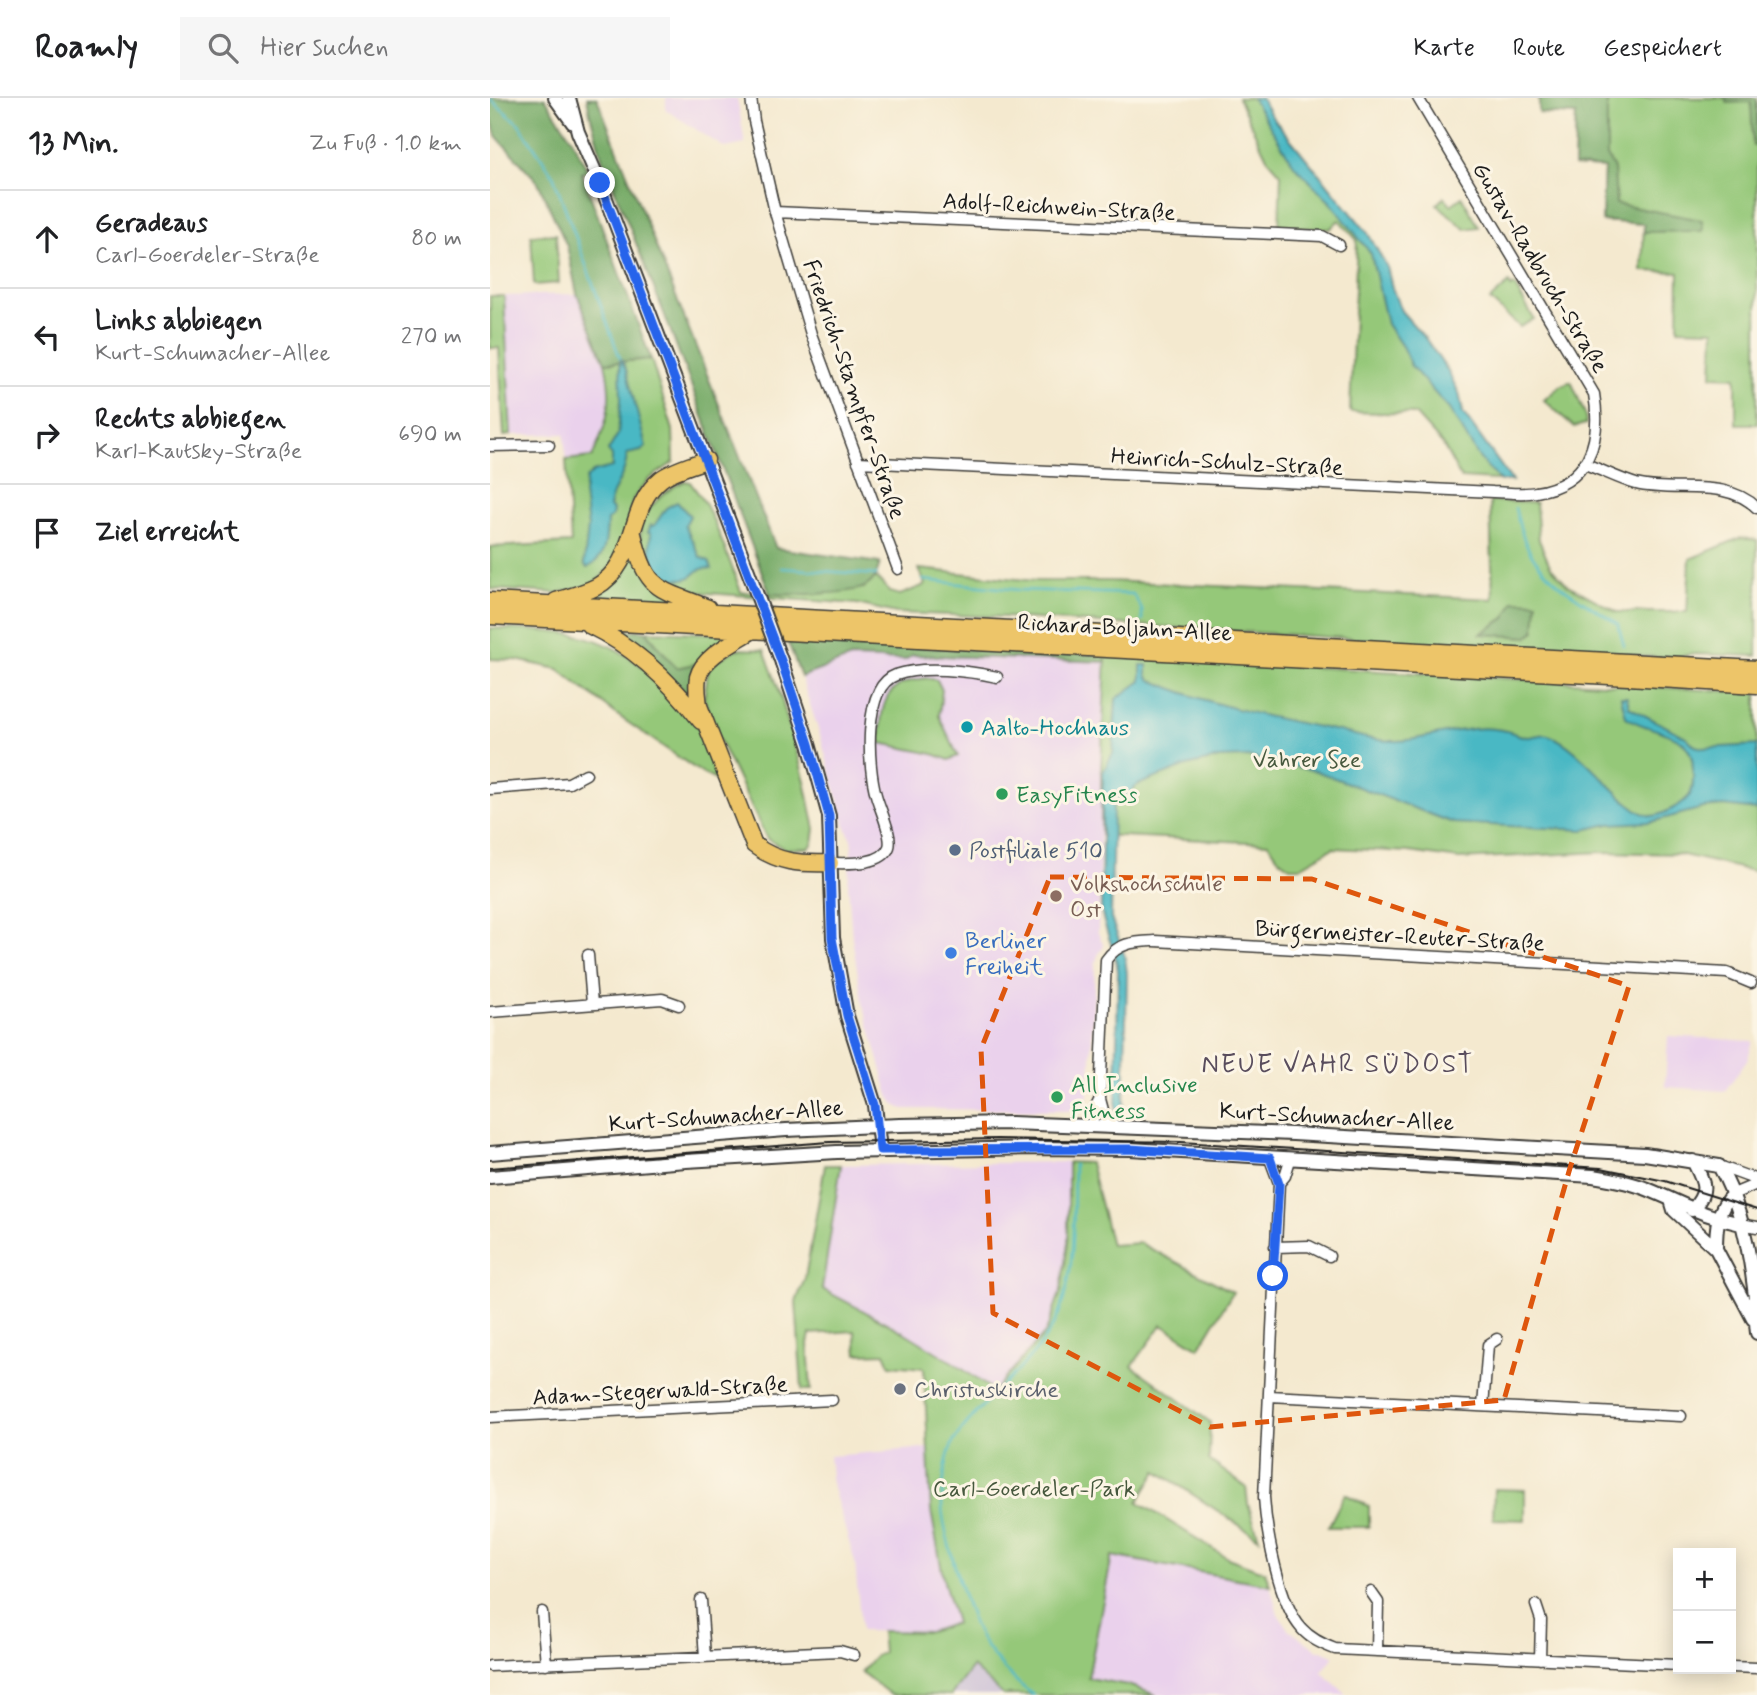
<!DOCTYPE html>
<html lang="de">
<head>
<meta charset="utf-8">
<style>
  body { margin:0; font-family:Mynerve,sans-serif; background:#f6f6f6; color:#202124 }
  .controls { position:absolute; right:21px; bottom:21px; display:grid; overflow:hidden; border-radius:0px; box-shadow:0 4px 18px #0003 }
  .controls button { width:63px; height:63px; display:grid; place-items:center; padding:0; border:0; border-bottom:2px solid #e0e0e0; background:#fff; color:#202124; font:35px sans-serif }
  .stop { position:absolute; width:21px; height:21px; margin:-16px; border:5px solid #2563eb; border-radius:50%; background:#fff }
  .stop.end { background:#2563eb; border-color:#fff; box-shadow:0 2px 7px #0008 }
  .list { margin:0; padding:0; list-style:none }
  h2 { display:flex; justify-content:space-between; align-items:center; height:91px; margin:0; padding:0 28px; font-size:30px }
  h2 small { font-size:23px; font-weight:400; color:#757577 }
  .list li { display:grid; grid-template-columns:46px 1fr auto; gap:21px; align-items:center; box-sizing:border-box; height:98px; padding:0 28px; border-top:2px solid #e0e0e0 }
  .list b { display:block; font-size:26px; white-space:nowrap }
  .list p { margin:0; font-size:23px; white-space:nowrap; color:#757577 }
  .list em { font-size:23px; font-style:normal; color:#757577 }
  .icon { flex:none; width:38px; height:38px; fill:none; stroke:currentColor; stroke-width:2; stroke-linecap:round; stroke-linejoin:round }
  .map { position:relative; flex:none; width:1267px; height:1597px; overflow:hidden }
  header { display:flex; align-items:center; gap:42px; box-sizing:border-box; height:98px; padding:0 35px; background:#fff; border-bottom:2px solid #e0e0e0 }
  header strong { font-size:33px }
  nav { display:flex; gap:38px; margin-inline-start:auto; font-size:24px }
  .search { width:490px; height:63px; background:#f6f6f6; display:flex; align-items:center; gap:18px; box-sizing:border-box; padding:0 24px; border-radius:0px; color:#757577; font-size:26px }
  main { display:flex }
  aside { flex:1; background:#fff }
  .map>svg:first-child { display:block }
</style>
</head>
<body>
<header>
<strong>Roamly</strong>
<div class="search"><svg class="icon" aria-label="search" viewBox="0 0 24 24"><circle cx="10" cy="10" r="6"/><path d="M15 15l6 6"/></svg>Hier suchen</div>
<nav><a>Karte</a><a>Route</a><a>Gespeichert</a></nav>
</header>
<main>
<aside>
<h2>13 Min.<small>Zu Fuß · 1.0 km</small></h2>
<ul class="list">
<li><svg class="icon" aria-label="ahead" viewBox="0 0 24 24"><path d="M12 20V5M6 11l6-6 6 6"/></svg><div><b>Geradeaus</b><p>Carl-Goerdeler-Straße</p></div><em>80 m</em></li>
<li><svg class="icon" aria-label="left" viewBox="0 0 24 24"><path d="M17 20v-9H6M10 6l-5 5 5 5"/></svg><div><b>Links abbiegen</b><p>Kurt-Schumacher-Allee</p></div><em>270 m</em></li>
<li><svg class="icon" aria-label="right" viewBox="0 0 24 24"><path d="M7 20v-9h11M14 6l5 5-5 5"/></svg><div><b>Rechts abbiegen</b><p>Karl-Kautsky-Straße</p></div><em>690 m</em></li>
<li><svg class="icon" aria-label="arrive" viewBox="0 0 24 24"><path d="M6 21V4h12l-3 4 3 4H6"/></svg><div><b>Ziel erreicht</b></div></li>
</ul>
</aside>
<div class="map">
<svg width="1267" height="1597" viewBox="0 0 1267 1597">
  <rect width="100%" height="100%" fill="#fcf5e5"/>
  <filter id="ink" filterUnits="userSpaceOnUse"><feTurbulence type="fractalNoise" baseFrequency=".0143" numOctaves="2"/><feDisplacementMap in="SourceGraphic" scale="14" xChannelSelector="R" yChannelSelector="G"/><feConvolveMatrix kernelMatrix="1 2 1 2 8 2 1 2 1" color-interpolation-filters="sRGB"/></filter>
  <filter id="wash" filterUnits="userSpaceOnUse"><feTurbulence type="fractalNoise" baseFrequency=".00686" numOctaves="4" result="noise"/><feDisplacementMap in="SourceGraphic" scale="28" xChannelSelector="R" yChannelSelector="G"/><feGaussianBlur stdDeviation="1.57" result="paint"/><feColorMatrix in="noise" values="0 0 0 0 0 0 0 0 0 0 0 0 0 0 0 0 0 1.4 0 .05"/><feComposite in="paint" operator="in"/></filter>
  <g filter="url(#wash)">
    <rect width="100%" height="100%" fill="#f4e9cf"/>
    <!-- built -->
    <path fill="#ead1ec" d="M176 0H247L255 46 235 50 176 12Z
      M87 196 115 265 120 285 117 327 102 359 76 362 74 336 21 337 14 198Z
      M423 557 616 564 611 674 608 835 614 848 608 857 605 866 600 985 595 1012 413 1011 405 1007 399 998 372 902 362 839 358 786 362 744 355 727 330 637 311 579 361 560 414 562Z
      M1178 938 1263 943 1258 960 1235 993 1175 989Z
      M578 1064V1144L571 1192 556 1234 504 1293 464 1265 412 1233 332 1191 351 1067Z
      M438 1350 441 1413 454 1484 466 1525 439 1534 371 1533 365 1464 342 1387 339 1358Z
      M622 1458 780 1487 788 1516 798 1531 826 1551 844 1558 832 1574 857 1597H666L638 1587 598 1580Z"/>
    <!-- industrial -->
    <path fill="#cabfd6" d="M482 1569 513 1597H461Z"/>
    <!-- green -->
    <path fill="#95c879" stroke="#58724a" stroke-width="2" fill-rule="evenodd" d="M748 0H771L782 19 877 134 897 169 902 190 911 213 935 240 957 272 969 295 973 315 1022 383 971 380 953 347 925 316 860 314 867 142 849 122 840 131 789 129 791 76 777 60Z
      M1049 0H1267L1264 48H1267V326H1246V279L1222 278 1224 232 1188 231 1189 174 1152 173 1154 126 1112 123 1114 70 1084 68 1086 16 1049 15Z
      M954 99 961 107 972 99 989 129 975 131 947 106Z
      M66 136 69 185 44 187 41 137Z
      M1019 185 1021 189 1024 187 1044 221 1030 229 1000 202Z
      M0 198H14L21 337 14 338 9 250H0Z
      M161 261 183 332 184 364 158 382 143 401 131 453 122 470 101 487 67 495 0 491V449L81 445 76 362 102 359C118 324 124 303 115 265Z
      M1081 283 1095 316 1096 326 1084 329 1054 302 1070 288Z
      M195 383 200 384C206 393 214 401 218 411 231 438 241 466 251 494L290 496 339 494 374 490 386 479 400 494 410 497 435 487 429 471 546 483H619L1003 501 1000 403 1046 405 1049 442 1060 468 1078 487 1127 514H1197L1200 461 1250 440 1267 442V558L1203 556 1180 560 515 519 406 515 367 506 217 495 168 484C163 472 156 460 152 448 143 419 172 393 195 383ZM1015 520 1037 539 992 535Z
      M141 446 187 505 90 502Z
      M0 530C30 532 62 532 91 538 138 548 196 599 215 642 221 655 225 670 228 683L213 676 130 619 68 571 26 562 0 561Z
      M156 533 242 536 215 564 186 570Z
      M246 551 274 552 288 589 315 683 325 731 323 745 319 750 295 751 277 741 224 631 214 600 219 568Z
      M616 557 1267 595V774L1189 756 1114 754 969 761 919 754 843 750 810 769H800L790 762 778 745 611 737V674Z
      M437 580 447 582 452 592 449 618 468 658 459 662 443 656 390 645C391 606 393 584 437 580Z
      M578 1064 600 1065 621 1147 650 1145 743 1194 709 1250 672 1227 642 1268 720 1324 719 1362 756 1389 758 1406 769 1440 667 1373 648 1404 738 1460 775 1474 780 1487 622 1458 598 1580 638 1587 666 1597H513L482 1569 461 1597H401L371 1574 384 1559 393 1554 391 1533 439 1534 466 1525 454 1484 441 1413 434 1270 400 1267 395 1255 367 1256 365 1233 320 1236 318 1246 321 1292H312L306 1204 315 1180 335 1067H351L332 1191 412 1233 464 1265 504 1293 556 1234 571 1192 578 1144Z
      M1004 1391 1035 1392V1422L1003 1421Z
      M855 1396 879 1408V1429H838Z"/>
    <!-- forest -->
    <path fill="#78ac69" stroke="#4a6442" stroke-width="2" d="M0 0H55L83 43 98 73 92 75 161 261 115 265 87 196 77 148 48 84 6 38 0 16Z
      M97 0H107L286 450 390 465C387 475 385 483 376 488 361 497 299 497 280 496L175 218 112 60 100 16Z
      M1049 0H1117V58L1124 71 1126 106 1212 122 1213 133 1154 134V126L1112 123 1114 70 1084 68 1086 17 1049 15Z
      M1235 0H1267V48H1263L1261 4 1237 5Z
      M1024 503 1047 504 1045 533 1037 539 991 536 1015 520Z
      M128 531 156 533 186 570 215 564 202 600 168 570 143 542Z
      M298 544 616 557V564L423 557 415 562 361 560 311 579Z"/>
    <!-- water -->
    <path fill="#4ab8c4" stroke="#336a70" stroke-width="2" d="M762 0H771L782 19 877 134 897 169 902 190 911 213 935 240 957 272 969 295 973 315 1022 383H1010L990 361 959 311 921 268 913 250 897 226 881 156 842 106 804 67Z
      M130 259 136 271 156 349 151 353 137 356C136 378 123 387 119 409L123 412 122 419 117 422C116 442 117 460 97 470L94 466 98 429 94 396 96 381 103 374 122 369V358L118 353 128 336 131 302Z
      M187 404 200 418 195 427C199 438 206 448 210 459L219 463 222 471C204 469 210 475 198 480 196 481 190 481 187 481 162 480 158 457 161 435L158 434 161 427 164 428 176 410Z
      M651 567H657V578L661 582C718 607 778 619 839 631 865 636 879 643 907 643 929 642 952 634 975 632 986 630 1001 630 1012 632 1020 633 1029 638 1037 639 1044 639 1052 635 1058 637 1092 647 1137 717 1162 718 1171 718 1193 706 1199 698 1204 692 1203 681 1203 673 1204 630 1164 638 1136 619L1131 599H1137L1139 609 1196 639 1205 648 1214 650 1267 647V712L1234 708 1213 710 1161 724 1119 726 1094 732 963 725 826 673 758 659 729 660 697 668 647 687 634 701H625L623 710 621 820 635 859 637 876 634 1013H626L628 873C626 851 613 832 611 809L613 674 623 655 626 601 651 583Z"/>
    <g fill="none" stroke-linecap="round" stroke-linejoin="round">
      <!-- stream -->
      <path stroke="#4ab8c4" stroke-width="2.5" d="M0 1 29 26 63 77 130 260
        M1025 410C1029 426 1033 443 1042 457 1062 488 1099 506 1128 526L1134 548
        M292 470 387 477
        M433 482 529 492 643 496 652 512V523
        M543 1597C523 1582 506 1564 492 1543 479 1523 451 1428 452 1405 453 1384 455 1355 467 1338 498 1294 548 1265 569 1215 587 1168 583 1117 584 1067"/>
    </g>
  </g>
  <g filter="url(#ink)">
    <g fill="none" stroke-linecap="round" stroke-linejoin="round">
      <!-- minor casing -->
      <g stroke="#3c3b37" stroke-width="13">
        <path id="minor" d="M261 0 264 23 285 114 321 236 408 471
          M285 114 832 138 849 147
          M0 348 59 347
          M368 364 1003 394C1016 394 1032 397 1046 394 1099 386 1112 343 1104 296L928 0
          M1095 366C1112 372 1129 381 1146 386 1185 396 1236 379 1267 410
          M0 691 79 685 96 676
          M340 765C356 765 392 768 399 749 403 738 389 709 386 697 378 670 372 589 406 577 433 567 479 573 507 579
          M98 857 102 906
          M0 914 172 901 189 907
          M602 1027 604 1013 610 1001
          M617 1027 610 1001 616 862C628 844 645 844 665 843L1237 875 1261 885
          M780 1061 789 1085 774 1399C776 1433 789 1506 812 1531 821 1541 832 1546 845 1551L1188 1567
          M1229 1068 1267 1082
          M789 1085 795 1078 800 1062
          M1243 1096 1267 1086
          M1251 1126 1267 1129
          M785 1149 819 1148 839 1158
          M779 1298 1191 1318
          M993 1308 998 1247 1007 1241
          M0 1319 342 1302
          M881 1494 888 1504 887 1553
          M211 1502 215 1559
          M1046 1507 1051 1522 1050 1561
          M52 1514 56 1566
          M0 1568 350 1553 364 1557
          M1241 1569 1267 1570"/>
      </g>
      <!-- tertiary casing -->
      <g stroke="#3c3b37" stroke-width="16">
        <path id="tertiary" d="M65 0 83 25
          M79 0 88 34 110 85 263 486
          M292 565 319 646 339 718 343 840 357 918 385 1007 390 1052
          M0 1055 296 1032 410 1027 521 1025 803 1036 1155 1056 1229 1068C1250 1104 1259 1149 1264 1190 1266 1205 1265 1220 1267 1235
          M0 1079 196 1063 347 1054 546 1050 640 1051 1103 1078C1122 1081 1140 1084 1157 1091 1192 1105 1212 1118 1251 1126
          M1181 1102 1184 1112 1226 1151 1263 1221
          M1202 1112C1220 1092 1214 1085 1203 1063
          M1226 1151C1226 1131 1227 1110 1243 1096"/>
      </g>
      <!-- primary casing -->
      <g stroke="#3c3b37" stroke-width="19">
        <path id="primary" d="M143 436C157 495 168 489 218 510
          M0 503 1267 571
          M66 503C79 499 94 495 106 489 149 465 136 409 171 381 183 372 202 367 216 362
          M0 518 1138 579 1267 587
          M99 527C145 549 180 583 211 623
          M263 532C246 543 213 558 208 579 206 589 208 598 209 608L264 747C288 765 310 766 340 765"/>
      </g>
      <!-- minor -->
      <use href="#minor" stroke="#fff" stroke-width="10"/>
      <!-- tertiary -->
      <use href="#tertiary" stroke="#fff" stroke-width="12"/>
      <!-- primary -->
      <use href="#primary" stroke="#edc569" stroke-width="16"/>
      <!-- tram -->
      <path stroke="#1c1c1c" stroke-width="2" d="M0 1070 339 1044 507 1041 691 1044 1111 1070 1175 1083 1267 1112"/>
      <!-- tertiary-bridge casing -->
      <g stroke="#3c3b37" stroke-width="16" stroke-linecap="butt">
        <path id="tertiary-bridge" d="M263 486 292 565"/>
      </g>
      <!-- tertiary-bridge -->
      <use href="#tertiary-bridge" stroke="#fff" stroke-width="12"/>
    </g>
  </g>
  <g fill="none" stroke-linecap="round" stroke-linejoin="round" filter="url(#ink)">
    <!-- route -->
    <path stroke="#2563eb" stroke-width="9" d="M110 85 292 565 319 646 339 718 342 840 357 918 385 1007 390 1052 640 1051 780 1060 789 1086 783 1178"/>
  </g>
  <!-- marked area -->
  <path fill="none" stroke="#de560d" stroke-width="5" stroke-dasharray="14 9" stroke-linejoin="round" d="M560 779 822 781 1139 888 1080 1070 1014 1302 720 1329 503 1215 491 951Z"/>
  <!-- markers -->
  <circle fill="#0f9aa8" stroke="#fcf5e5" stroke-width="2.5" cx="477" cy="629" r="7"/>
  <g fill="#2e9e5b" stroke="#fcf5e5" stroke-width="2.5">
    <circle cx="512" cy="696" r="7"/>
    <circle cx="567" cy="999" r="7"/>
  </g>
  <circle fill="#5c6f8a" stroke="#fcf5e5" stroke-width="2.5" cx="465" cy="752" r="7"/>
  <circle fill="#8d6e63" stroke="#fcf5e5" stroke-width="2.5" cx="566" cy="798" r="7"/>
  <circle fill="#3f7fe0" stroke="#fcf5e5" stroke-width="2.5" cx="461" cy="855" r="7"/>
  <circle fill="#6b7280" stroke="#fcf5e5" stroke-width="2.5" cx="410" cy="1291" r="7"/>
  <g text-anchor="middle" stroke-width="6" stroke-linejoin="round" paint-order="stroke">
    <!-- street labels -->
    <g font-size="23" fill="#1c1c1c" stroke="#fcf5e5">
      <text transform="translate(569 108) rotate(3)" y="8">Adolf-Reichwein-Straße</text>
      <text transform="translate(1051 169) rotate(59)" y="8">Gustav-Radbruch-Straße</text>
      <text transform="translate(365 291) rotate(71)" y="8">Friedrich-Stampfer-Straße</text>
      <text transform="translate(737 363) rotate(3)" y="8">Heinrich-Schulz-Straße</text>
      <text transform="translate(635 529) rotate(3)" y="8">Richard-Boljahn-Allee</text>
      <text transform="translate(910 837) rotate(3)" y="8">Bürgermeister-Reuter-Straße</text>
      <text transform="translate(236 1017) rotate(-4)" y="8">Kurt-Schumacher-Allee</text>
      <text transform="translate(847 1018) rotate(3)" y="8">Kurt-Schumacher-Allee</text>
      <text transform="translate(170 1292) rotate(-3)" y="8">Adam-Stegerwald-Straße</text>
    </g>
    <!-- culture labels -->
    <g font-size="23" fill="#0d838f" stroke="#fcf5e5" text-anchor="start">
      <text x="491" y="637">Aalto-Hochhaus</text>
    </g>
    <!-- park labels -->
    <g font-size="23" fill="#46583d" stroke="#fcf5e5">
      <text x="817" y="669">Vahrer See</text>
      <text x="544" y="1398">Carl-Goerdeler-Park</text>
    </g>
    <!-- leisure labels -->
    <g font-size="23" fill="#27864d" stroke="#fcf5e5" text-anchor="start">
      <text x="526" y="704">EasyFitness</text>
      <text x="581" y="994">All Inclusive<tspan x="581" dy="26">Fitness</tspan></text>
    </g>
    <!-- service labels -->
    <g font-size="23" fill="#4e5e75" stroke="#fcf5e5" text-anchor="start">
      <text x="479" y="760">Postfiliale 510</text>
    </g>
    <!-- education labels -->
    <g font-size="23" fill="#785e54" stroke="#fcf5e5" text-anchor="start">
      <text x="580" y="793">Volkshochschule<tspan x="580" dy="26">Ost</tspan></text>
    </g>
    <!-- shop labels -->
    <g font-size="23" fill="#366cbe" stroke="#fcf5e5" text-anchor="start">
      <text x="475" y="850">Berliner<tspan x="475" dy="26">Freiheit</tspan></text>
    </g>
    <!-- worship labels -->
    <g font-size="23" fill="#5b616d" stroke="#fcf5e5" text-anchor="start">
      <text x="424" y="1299">Christuskirche</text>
    </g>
    <!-- quarter labels -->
    <g font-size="26" letter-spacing="2" fill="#594d5d" stroke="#fcf5e5">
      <text x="848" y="974">NEUE VAHR SÜDOST</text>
    </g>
  </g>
</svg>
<div class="controls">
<button>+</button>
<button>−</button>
</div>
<div class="stop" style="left:783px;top:1178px"></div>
<div class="stop end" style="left:110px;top:85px"></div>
</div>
</main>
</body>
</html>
